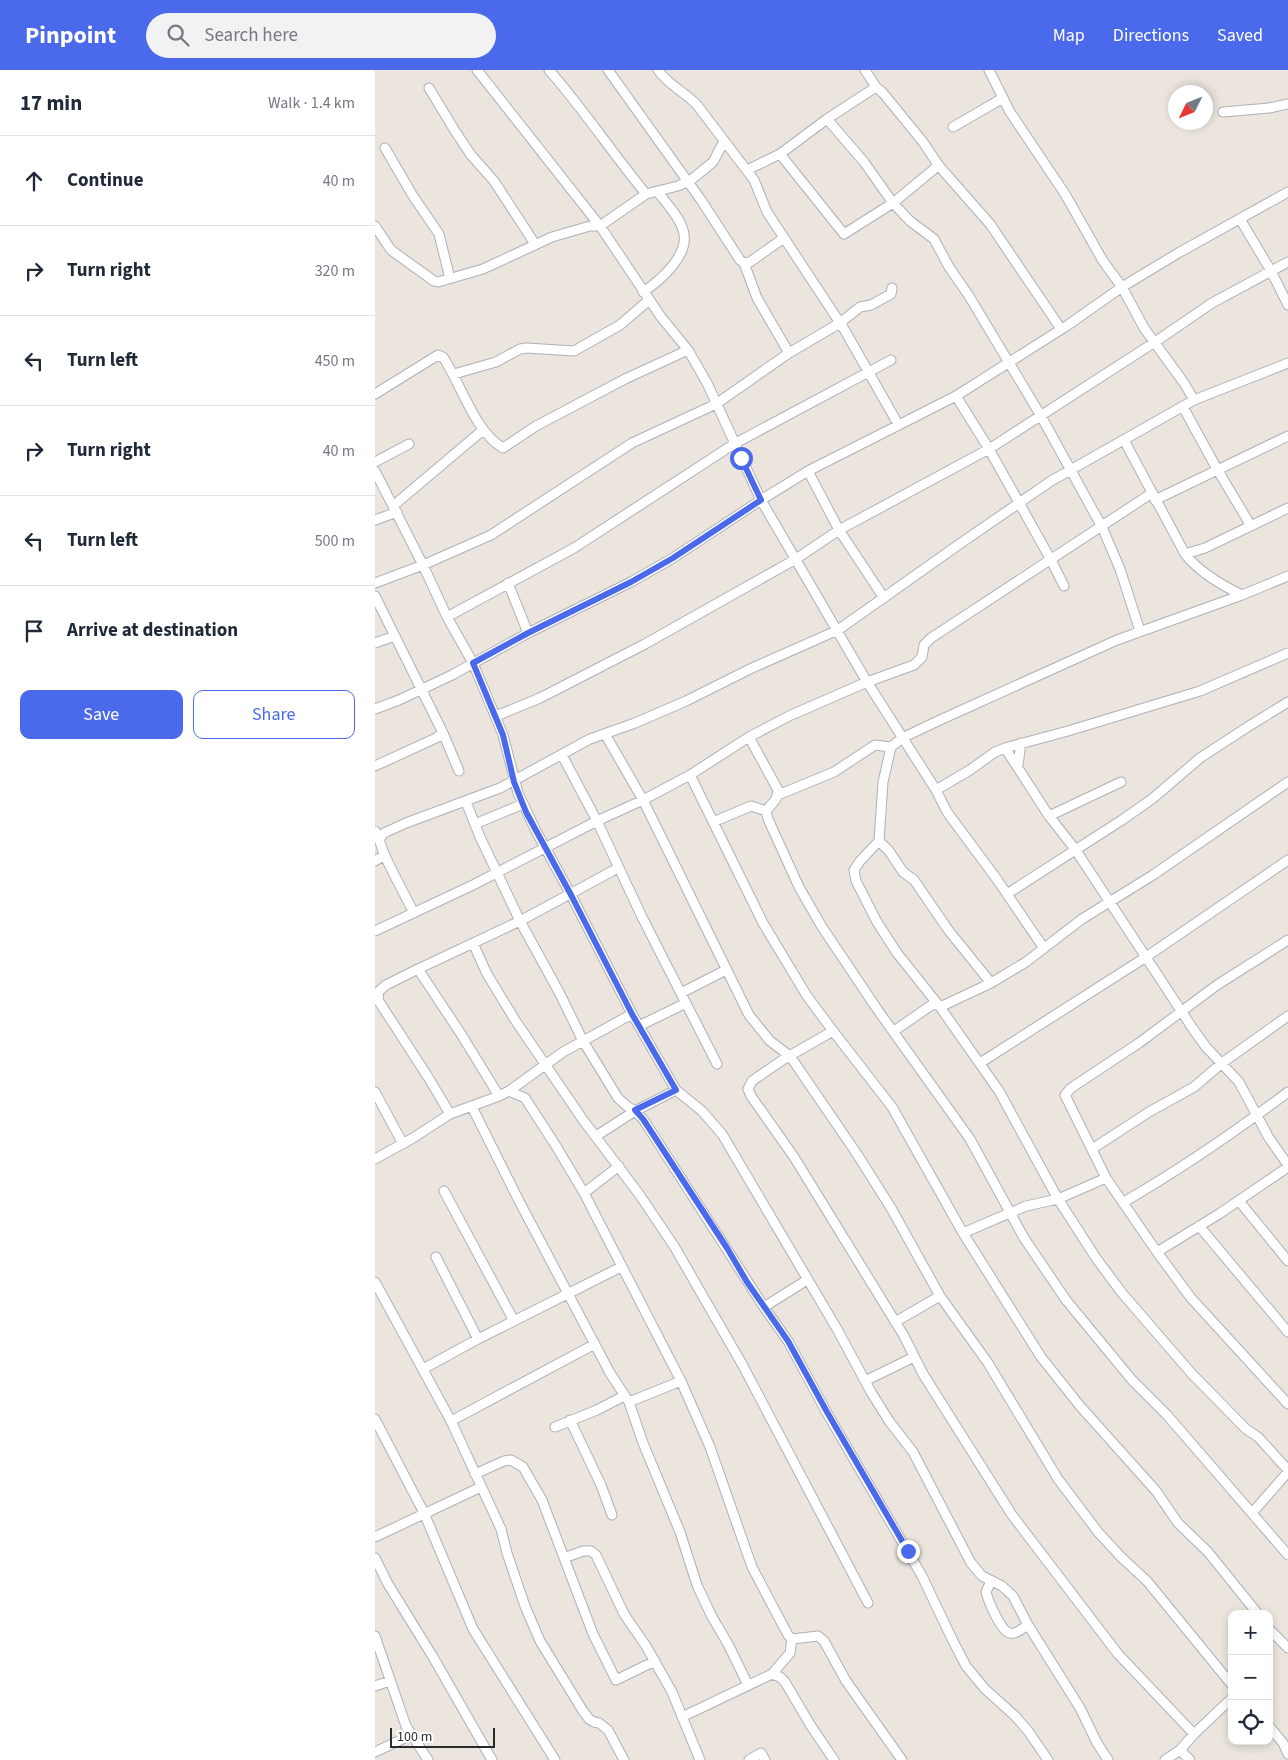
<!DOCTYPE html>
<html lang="en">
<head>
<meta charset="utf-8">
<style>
  body { margin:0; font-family:"Source Sans 3",sans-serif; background:#f2f2f3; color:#1f2937 }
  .controls { position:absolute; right:15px; bottom:15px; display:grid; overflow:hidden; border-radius:10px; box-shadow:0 2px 8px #0003 }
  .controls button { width:45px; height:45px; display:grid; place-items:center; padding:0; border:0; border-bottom:1px solid #e0e1e3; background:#fff; color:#1f2937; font:25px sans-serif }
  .compass { position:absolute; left:793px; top:15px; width:45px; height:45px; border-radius:50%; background:#fff; box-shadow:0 2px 8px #0003; rotate:227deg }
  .scale { position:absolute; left:15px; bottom:12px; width:105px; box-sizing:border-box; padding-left:5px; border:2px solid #2a2a2a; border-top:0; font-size:14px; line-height:18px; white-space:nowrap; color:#2a2a2a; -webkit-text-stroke:4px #fff; paint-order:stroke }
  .stop { position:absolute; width:15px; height:15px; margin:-11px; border:4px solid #4b6aeb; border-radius:50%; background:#fff }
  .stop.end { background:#4b6aeb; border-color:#fff; box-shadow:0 1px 5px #0008 }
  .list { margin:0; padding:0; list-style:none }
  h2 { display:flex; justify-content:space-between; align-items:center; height:65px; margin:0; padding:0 20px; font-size:21px }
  h2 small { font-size:16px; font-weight:400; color:#747a83 }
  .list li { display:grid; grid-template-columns:32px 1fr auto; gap:15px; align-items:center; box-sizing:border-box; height:90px; padding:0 20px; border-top:1px solid #e0e1e3 }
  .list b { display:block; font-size:19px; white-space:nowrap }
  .list em { font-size:16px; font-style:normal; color:#747a83 }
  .actions { display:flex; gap:10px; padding:15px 20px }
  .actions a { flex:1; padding:11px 0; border:1px solid #4b6aeb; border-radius:10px; text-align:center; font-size:18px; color:#4b6aeb }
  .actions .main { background:#4b6aeb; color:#fff }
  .icon { flex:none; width:28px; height:28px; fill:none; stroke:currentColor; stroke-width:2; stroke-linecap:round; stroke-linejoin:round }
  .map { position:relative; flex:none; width:913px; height:1690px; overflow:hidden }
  header { display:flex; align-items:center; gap:30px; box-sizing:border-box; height:70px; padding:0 25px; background:#4b6aeb; color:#fff }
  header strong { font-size:24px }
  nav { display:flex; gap:28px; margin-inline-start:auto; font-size:18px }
  .search { width:350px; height:45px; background:#f2f2f3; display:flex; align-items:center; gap:12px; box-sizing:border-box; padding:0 18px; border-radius:28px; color:#747a83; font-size:19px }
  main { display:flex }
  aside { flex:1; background:#fff }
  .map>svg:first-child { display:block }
</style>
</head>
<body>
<header>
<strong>Pinpoint</strong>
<div class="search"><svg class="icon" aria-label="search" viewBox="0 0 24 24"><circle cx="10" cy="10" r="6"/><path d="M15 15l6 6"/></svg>Search here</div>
<nav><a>Map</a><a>Directions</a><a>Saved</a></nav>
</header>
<main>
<aside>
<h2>17 min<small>Walk · 1.4 km</small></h2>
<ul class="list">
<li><svg class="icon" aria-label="ahead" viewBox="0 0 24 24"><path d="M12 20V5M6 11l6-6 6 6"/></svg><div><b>Continue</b></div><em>40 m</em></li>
<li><svg class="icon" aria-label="right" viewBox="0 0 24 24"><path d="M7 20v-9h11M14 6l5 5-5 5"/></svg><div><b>Turn right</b></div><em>320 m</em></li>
<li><svg class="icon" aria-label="left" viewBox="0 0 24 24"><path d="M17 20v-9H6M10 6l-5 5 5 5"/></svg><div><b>Turn left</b></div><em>450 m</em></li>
<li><svg class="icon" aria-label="right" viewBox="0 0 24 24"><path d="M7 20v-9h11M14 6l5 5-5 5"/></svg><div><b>Turn right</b></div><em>40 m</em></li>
<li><svg class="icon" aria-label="left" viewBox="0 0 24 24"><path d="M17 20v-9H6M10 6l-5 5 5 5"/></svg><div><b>Turn left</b></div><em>500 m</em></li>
<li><svg class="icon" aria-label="arrive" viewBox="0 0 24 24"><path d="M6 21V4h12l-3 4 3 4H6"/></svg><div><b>Arrive at destination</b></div></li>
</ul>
<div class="actions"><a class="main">Save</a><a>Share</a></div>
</aside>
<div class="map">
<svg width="913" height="1690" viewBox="0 0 913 1690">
  <rect width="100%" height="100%" fill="#ebe5de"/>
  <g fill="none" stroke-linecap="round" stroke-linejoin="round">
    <!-- minor casing -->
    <g stroke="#aeb0ba" stroke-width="11">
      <path id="minor" d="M102 0 225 156 286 247 313 280 332 313 386 430 492 612 561 720 572 742 621 808 668 877
        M174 0C209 40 238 84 271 124
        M233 0 326 130 365 190 369 193 375 192 409 168
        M283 0C293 15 310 22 322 35L379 110 392 142 469 259 523 354
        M490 0 501 17 508 23 548 72 564 96 615 154 686 259
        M614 0 635 42 690 124 728 191 747 217 769 258 809 313 819 330
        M54 18 80 61 96 85 119 111 160 174
        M848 42 894 38 913 34
        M452 49 501 17
        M578 57 628 28
        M10 78 38 126 64 164 75 209
        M405 84 469 164 518 133 564 95
        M372 100 405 84 452 49 489 92 518 133 535 151 559 169 574 197 594 226 666 346 727 457 745 499 765 561
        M865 149 896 201 913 235
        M0 156 16 180 59 211 63 212 108 199 177 167 215 156H225L271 124 303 116 316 110 338 92 349 71
        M369 193 382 228 414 283
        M268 222C286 210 316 184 308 160 304 146 291 133 282 121
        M79 304 121 292 145 279 152 278 199 281 245 255 274 230
        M0 324 63 285 68 287C86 314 100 362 128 378L161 356 250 309 313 280
        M581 326 614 379 676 490 689 516
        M808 337 842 399 876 456
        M749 370 810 484C825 503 846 515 867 525
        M0 392 34 374
        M0 401 48 495 72 547 98 593 128 665 143 723 161 761 195 823 257 944 301 1020 327 1041 347 1064 462 1259 496 1322 514 1351 538 1382 596 1493 607 1506 627 1516 638 1526 653 1555 705 1638 722 1673 733 1690
        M433 401 464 460 509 528
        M780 430 913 366
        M18 436 108 360
        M0 450 22 442
        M810 484 830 478 913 438
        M0 513 48 495 116 465 257 373 341 334 414 283 465 253 485 237 496 235 516 224 517 218
        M133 513 153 563
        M0 526 68 663 84 701
        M72 547 199 478 359 374 516 290
        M0 573 20 566
        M0 639 24 630 77 605 153 563 256 512 298 488 386 430 433 401 581 326 693 255 747 217 805 182 913 122
        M121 646 165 628 270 574 421 489 464 460 614 379 780 272 837 233 913 192
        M230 664 268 730 374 945 395 971 415 986 482 1084 516 1138 565 1226 613 1293 683 1409 723 1462 746 1487 772 1511 857 1615
        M374 667 403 720 401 729 391 741 393 749 424 817 447 857 502 939 595 1069 649 1168 691 1230 757 1310 792 1345 913 1485
        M516 677 508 712 504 771 485 791 479 800 481 811 502 852 522 883 565 937 624 1021 683 1129 721 1188 747 1223 817 1304 871 1359 883 1367 913 1400
        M630 678 674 746 700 779 818 959 831 977 864 1012 894 1068 913 1095
        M187 685 222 751 267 847 342 994
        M643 695 646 673
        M0 696 61 668 68 663
        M315 705 388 853 432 926 458 961 517 1037 588 1163 666 1287 705 1336 781 1421 803 1453 833 1482 883 1544
        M561 720 595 700 620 682 630 678 693 661 825 621 913 583
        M403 725 459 702 500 675 516 677 527 668 565 650 742 570 867 525 913 506
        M91 732 105 767 145 851 185 924 208 971 243 1028 253 1037 260 1041 268 1049 389 1237 413 1271 452 1343 547 1506 577 1569 591 1596 610 1619 640 1646 653 1661 673 1690
        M674 746 746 712
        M338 752 376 736 391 741
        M100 754 148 734
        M0 761C5 769 6 777 10 786 19 805 29 824 39 843
        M5 768 9 763 31 753 125 718 215 669 260 653 311 631 375 599 463 560 586 473 676 411 819 330 913 293
        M504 771 514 781 528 802 539 810 574 861 616 913
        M0 791 10 785
        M632 824 747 750 777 729 825 688 874 656 913 632
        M0 861 98 815 222 751 268 730 315 705 374 667 414 646 492 612 539 595 547 587 549 575 556 568 777 423
        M913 870 842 915 764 973 696 1018 690 1025 731 1108 782 1182 816 1228 913 1334
        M98 873 112 904 140 950 208 1050 264 1124 299 1176 367 1294 493 1533
        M43 899 86 964 124 1026
        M306 923 351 900
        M565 937 616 913 651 892 707 849 778 805 913 712
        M264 956 311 933
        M458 961 409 989 377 1011 373 1019 376 1026 419 1087 529 1266 548 1304 637 1445 743 1584 819 1664
        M519 961 561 932
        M605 993 771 887 913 790
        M134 1021 150 1028 181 1076 209 1123 306 1311 335 1377 377 1497 413 1565 417 1569
        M0 1022 28 1074
        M97 1037 143 1129 235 1303 254 1332 268 1373 305 1462 322 1515 336 1545 353 1574 373 1615
        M75 1044 53 1007 3 930 4 921 11 915 43 899 145 851 243 798
        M221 1066 260 1041 301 1020
        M717 1079 774 1042 819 1017 847 993 913 946
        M0 1089 38 1068 75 1044 124 1026 134 1021 188 982 257 944
        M69 1121 139 1251
        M209 1123 244 1096
        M864 1131 913 1191
        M749 1132C806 1099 860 1062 913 1022
        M824 1156 913 1262
        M588 1163 651 1136 683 1129 731 1108
        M782 1182 844 1144 913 1097
        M61 1187 103 1269
        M0 1212 76 1351 126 1459 132 1483 150 1536 165 1571 208 1641 214 1649 219 1652 224 1653 233 1660 249 1690
        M389 1237 432 1210
        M520 1252 565 1226
        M48 1299 103 1269 246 1197
        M490 1311 539 1287
        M254 1332 306 1311
        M0 1349 49 1443 98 1559 180 1690
        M195 1350 226 1415 237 1445
        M76 1351 220 1274
        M180 1357 222 1340 249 1326
        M100 1404 129 1391 136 1390 148 1397 167 1430 218 1564 241 1610 280 1591
        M877 1443 913 1402
        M0 1467 106 1417
        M0 1488 13 1514 58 1587 117 1690
        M189 1488 208 1481H216L221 1485 249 1544 271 1576 297 1622 325 1690
        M616 1511 611 1522C613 1530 626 1562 635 1563 640 1565 648 1558 653 1555
        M894 1559 913 1578
        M0 1566 31 1656 53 1690
        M417 1569 443 1566 449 1571 471 1611 527 1690
        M397 1604 415 1583 417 1569
        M0 1616 15 1611
        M307 1647 397 1604 405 1607 410 1612 436 1656 459 1690
        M894 1656 908 1673 913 1684
        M805 1680 815 1690
        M0 1682 36 1665
        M374 1690 386 1683 390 1690
        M790 1690 805 1680 819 1664 857 1628"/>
    </g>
    <!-- minor -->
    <use href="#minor" stroke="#fff" stroke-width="9"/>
  </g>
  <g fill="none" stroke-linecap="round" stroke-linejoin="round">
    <!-- route -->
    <path stroke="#4b6aeb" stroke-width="6" d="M366 388 386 430 298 488 256 512 153 563 98 593 128 665 139 712 151 742 195 823 257 944 301 1020 260 1040 268 1049 352 1178 372 1212 413 1271 452 1342 533 1481"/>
  </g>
</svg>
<div class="controls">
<button>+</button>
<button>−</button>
<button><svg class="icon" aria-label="locate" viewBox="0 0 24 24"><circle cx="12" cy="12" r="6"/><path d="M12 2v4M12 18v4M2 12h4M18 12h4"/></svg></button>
</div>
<svg class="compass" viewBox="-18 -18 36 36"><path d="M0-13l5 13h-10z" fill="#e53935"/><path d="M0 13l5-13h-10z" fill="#747a83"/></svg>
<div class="scale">100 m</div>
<div class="stop" style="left:366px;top:388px"></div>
<div class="stop end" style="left:533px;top:1481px"></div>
</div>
</main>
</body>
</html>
